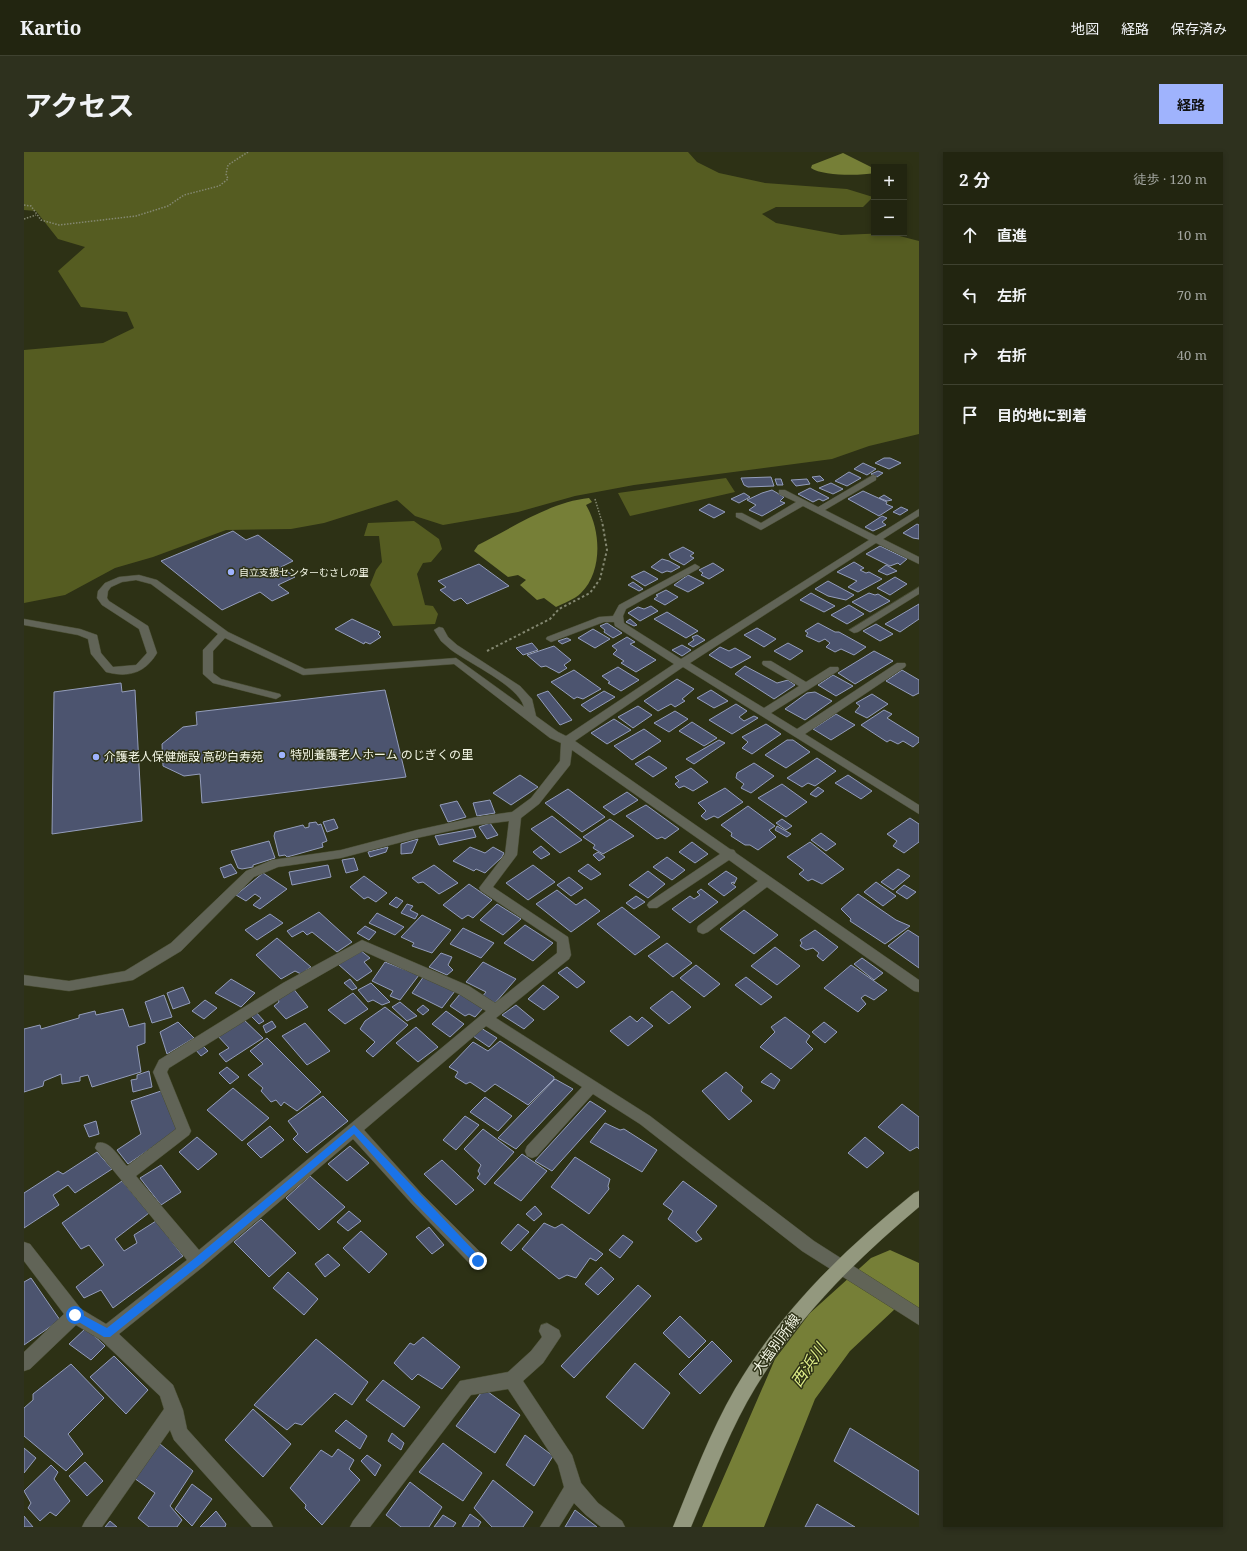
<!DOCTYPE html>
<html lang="ja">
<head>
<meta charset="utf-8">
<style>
  body { margin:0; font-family:"Noto Serif","Noto Sans JP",serif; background:#2e311e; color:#f1f3f6 }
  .controls { position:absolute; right:12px; top:12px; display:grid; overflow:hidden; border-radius:0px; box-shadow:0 2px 6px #0003 }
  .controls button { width:36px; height:36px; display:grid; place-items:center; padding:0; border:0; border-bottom:1px solid #3f4230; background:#222510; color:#f1f3f6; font:20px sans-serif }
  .stop { position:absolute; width:12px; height:12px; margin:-9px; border:3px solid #1a73e8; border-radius:50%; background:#fff }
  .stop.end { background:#1a73e8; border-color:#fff; box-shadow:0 1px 4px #0008 }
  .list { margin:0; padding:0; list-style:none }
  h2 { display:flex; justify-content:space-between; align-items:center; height:52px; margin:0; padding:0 16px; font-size:17px }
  h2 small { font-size:13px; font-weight:400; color:#a2a59f }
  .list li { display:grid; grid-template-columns:26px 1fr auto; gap:12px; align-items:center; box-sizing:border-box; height:60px; padding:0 16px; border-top:1px solid #3f4230 }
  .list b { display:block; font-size:15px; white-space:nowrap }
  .list em { font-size:13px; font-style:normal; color:#a2a59f }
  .icon { flex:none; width:22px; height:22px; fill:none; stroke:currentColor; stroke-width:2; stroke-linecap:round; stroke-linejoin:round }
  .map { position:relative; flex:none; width:895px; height:1375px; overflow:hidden; border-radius:0px }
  header { display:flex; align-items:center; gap:24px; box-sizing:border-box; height:56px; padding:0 20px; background:#222510; border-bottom:1px solid #3f4230 }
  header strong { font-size:19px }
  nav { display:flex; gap:22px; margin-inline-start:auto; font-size:14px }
  .intro { display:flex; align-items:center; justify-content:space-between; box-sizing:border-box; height:96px; padding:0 24px }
  h1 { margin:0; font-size:28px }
  .button { padding:10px 18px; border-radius:0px; background:#9fb3fd; color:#111; font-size:14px; font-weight:700 }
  main { display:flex; gap:24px; padding:0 24px }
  aside { flex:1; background:#222510; border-radius:0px; box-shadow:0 2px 6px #0003 }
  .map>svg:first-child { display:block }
</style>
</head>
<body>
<header>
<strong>Kartio</strong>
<nav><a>地図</a><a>経路</a><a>保存済み</a></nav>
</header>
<div class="intro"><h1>アクセス</h1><a class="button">経路</a></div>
<main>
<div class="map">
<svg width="895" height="1375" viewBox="0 0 895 1375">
  <rect width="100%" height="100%" fill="#2d3115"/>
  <!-- green -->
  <path fill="#555c21" d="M0 0H664L673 10 695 21 741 31 823 37 849 45 839 55H752L738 62 752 71 817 83 864 81 895 89V282L845 294 808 307 610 333 551 344 494 360 419 373 391 364 373 348 300 371 267 377 202 378 129 405 91 416 41 443 0 451V198L79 191 110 176 103 160 57 155 34 119 61 95 34 87 12 59 0 58Z
    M702 326 711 340 606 364 594 341Z
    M390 369 415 387 418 397 407 410 399 411 393 422 401 453 409 454 414 462 411 472 369 474 346 433 352 418 358 410 355 384H340L344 371Z"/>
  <!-- water -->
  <path fill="#767f37" d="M819 1 847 15 850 21C836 24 798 24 787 16L788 13Z
    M565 346 568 350 562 353C577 378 579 419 557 441 551 447 540 451 532 455L520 446 513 448 496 433 502 428 494 423 484 425 450 399 454 393C488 376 526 350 565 346Z"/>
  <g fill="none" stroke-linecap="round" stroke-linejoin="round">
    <!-- river -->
    <path fill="#767f37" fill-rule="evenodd" d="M866 1098 895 1111V1165L872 1156 826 1199 791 1247 740 1375H678L751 1207 786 1161 847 1106Z"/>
  </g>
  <!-- building -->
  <path fill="#4c546f" stroke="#949dbb" d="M860 306H866L877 311 865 317 851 311Z
    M839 311 852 317 843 323 830 317Z
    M854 319 859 321 853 325 847 322Z
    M825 320 837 326 823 334 811 329Z
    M796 324 800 328 793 330 788 325Z
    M747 325 750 334 724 335 720 333 717 326Z
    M751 327H757L759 333H753Z
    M783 327 786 332 772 334 767 328Z
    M807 331 819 337 809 342 795 336Z
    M786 336 805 346 799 349 795 347 789 350 774 342Z
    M748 338 760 345 756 349 761 351 738 364 725 358 732 353 723 348 738 341Z
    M839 339 863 350 862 352 869 355 855 364 824 347Z
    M720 341 726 345 715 351 707 347Z
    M860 343 868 348 863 349 855 346Z
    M685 352 701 360 690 366 675 358Z
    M877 355 884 358 876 363 869 360Z
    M858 364 863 366 858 370 862 373 849 379 841 375Z
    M893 372 895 373V387L889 386 879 381Z
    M209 379 222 388 234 383 269 409 257 415 271 425 254 433 265 441 248 449 236 440 198 458 137 409Z
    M856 394 883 407 876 413 874 411 866 414 842 402Z
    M659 395 670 401 666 404 670 406 660 413 647 406 645 402Z
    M638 407 645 409 656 415 647 420 643 419 638 421 627 415Z
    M830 410 840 416 836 418 842 421 845 420 858 427 834 440 824 435 833 429 813 420Z
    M689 411 700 418 685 427 677 423 679 421 675 418Z
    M455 412 485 434 443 452 437 446 430 449 416 438 422 435 414 429Z
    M862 413 873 419 863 423 854 419Z
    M620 419 634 427 621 434 607 425Z
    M664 423 680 431 664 440 650 433Z
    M871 425 883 432 866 443 853 436Z
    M804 429 830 443 822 448 804 444 791 437Z
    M609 430 619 437 615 439 604 433Z
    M642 438 654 445 641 453 630 447 634 444 632 443Z
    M787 441 811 454 800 460 776 448Z
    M845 441 851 443 854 442 866 449 846 460 828 450Z
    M895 452V467L876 480 861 472Z
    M825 453 840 462 823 472 807 463Z
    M627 454 634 459 616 469 604 461 614 455 620 457Z
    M643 460 674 479 662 486 630 467Z
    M328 467 356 480 354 482 357 485 346 492 341 490 340 492 311 477Z
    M606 467 613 473 610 474 602 470Z
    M583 471 598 481 589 486 580 480 581 478 576 474Z
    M794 471 811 480H815L842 495 830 503 817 497 811 500 802 495 806 491 801 487 795 490 782 484 784 481 781 479Z
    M852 472 869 482 856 489 839 479Z
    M733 476 752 487 740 495 720 483Z
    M569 477 586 487 571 496 554 486Z
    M673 483 681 488 669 495 664 492 670 488 668 485Z
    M603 485 611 490 606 492 632 508 612 520 597 511 600 509 589 502 593 498 588 494Z
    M543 486 547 488 538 492 534 489Z
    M508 491 514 498 499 503 492 496Z
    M764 491 779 499 766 508 750 499Z
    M658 493 667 498 658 504 648 498Z
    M530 494 547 508 540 513 543 516 535 521 522 514 517 515 503 503Z
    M696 495 705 499 711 496 727 505 707 516 685 503Z
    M850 499 869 509 831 532 814 521Z
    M721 514 753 531 764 528 771 533 750 547 711 522Z
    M594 515 615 528 597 539 584 531 586 530 578 524Z
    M550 518 577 537 559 547 553 545 550 547 527 530Z
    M878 518 895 528V541L889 544 862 529Z
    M809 523 829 534 812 544 794 533Z
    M653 527 670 537 658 547 661 549 651 555 647 552 634 559 620 549Z
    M97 531 98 540 111 538 118 669 28 682 30 540Z
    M361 538 382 625 178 651 176 622 160 624 139 614 138 592 159 575 173 573 172 560Z
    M687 538 704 549 690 556 673 546Z
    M524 539 548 568 536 573 513 543Z
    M580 539 591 545 566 560 557 553Z
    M791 540 808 549 781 568 761 557 783 541Z
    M848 542 864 552 843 566 831 560 836 554 832 551Z
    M712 552 723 559 715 565 720 569 730 564 734 566 708 582 685 568Z
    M614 554 628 563 609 576 594 565Z
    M860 558 868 562 863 566 895 586V590L889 595 879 589 874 592 866 588 863 590 837 573Z
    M651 559 664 567 645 580 630 571Z
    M812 562 831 573 807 588 789 577Z
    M590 567 607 578 583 592 567 581Z
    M668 570 693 586 680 594 655 579Z
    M742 572 757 582 728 602 718 596 724 590 718 585Z
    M620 577 637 589 608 608 590 594Z
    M695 588 701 591 670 612 662 607Z
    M763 588H769L786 600 762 616 741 603Z
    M625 604 643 616 629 625 611 612Z
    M793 606 812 619 791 634 784 631 778 635 763 626Z
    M730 611 750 624 727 641 717 636 720 632 712 626 713 621Z
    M667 616 684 630 669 639 660 634 655 636 651 632 655 629 651 625Z
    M496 623 514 635 487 653 469 641Z
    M824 623 848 639 837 647 811 631Z
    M758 632 783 650 762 665 734 646Z
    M794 635 800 639 792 645 786 642Z
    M701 636 719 650 694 666 690 664 682 668 677 664 682 659 674 651Z
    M544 637 581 665 558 680 521 651Z
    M603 640 614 648 590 663 579 655Z
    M466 648 471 661 453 664 449 651Z
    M433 649 442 665 424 670 416 653Z
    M622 653 655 677 641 687 638 685 633 687 602 664Z
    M724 654 751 674 745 678 752 685 734 698 726 693H721L707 684 708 681 697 673Z
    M528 664 558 688 536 701 507 677Z
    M886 666 895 672V690L880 701 869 694 873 689 863 682Z
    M310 667 314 676 303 680 299 670Z
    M586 667 610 684 579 702 569 696 571 693 559 685Z
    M758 667 768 674 762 678 752 671Z
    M292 670 294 673 297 672 303 689 298 691 299 695 263 705 261 703 255 704 250 684 251 680 279 673 281 676 285 675V671Z
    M466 671 474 683 463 687 455 675Z
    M753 674 767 682 763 685 751 678Z
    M449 677 452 685 415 693 411 684Z
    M797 681 812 692 802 699 787 688Z
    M394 687 388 701 377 702V692Z
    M245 689 251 706 229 713V715L218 717 214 716 207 699Z
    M668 690 684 702 671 711 655 700Z
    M786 690 820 717 798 732 788 727 784 729 775 722 780 718 763 705Z
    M517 694 526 702 517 707 509 700Z
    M364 695 362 700 346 705 344 700Z
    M446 695 461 701 469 695 480 701 478 705 461 721 452 717 450 719 429 709Z
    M574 700 581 705 575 709 569 703Z
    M643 705 661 718 648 728 629 715Z
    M330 706 334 718 322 721 318 708Z
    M207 712 213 721 200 726 196 716Z
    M564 712 577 722 567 728 554 719Z
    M304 713 307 725 268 733 265 720Z
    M410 713 434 731 415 742 399 730 394 731 388 726Z
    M509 713 531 730 504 748 482 731Z
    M874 717 886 724 869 738 857 730Z
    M624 719 641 732 624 746 605 733Z
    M702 719 713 726 710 732V730L707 731 712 735 700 744 684 732Z
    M239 721 263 737 236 757 229 753 237 746 231 742 222 749 212 743Z
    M340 724 363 741 352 750 344 745 340 747 326 735Z
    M545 725 559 736 547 744 533 733Z
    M852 730 872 744 859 754 840 740Z
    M445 732 468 748 449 766 444 763 438 767 419 753Z
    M880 733 892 740 883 747 872 740Z
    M677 737 694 750 666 771 648 757 666 744 670 747 676 743 673 740Z
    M533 738 552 753 561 747 576 759 547 780 512 752Z
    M834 742 872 768 886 774 861 792 826 769 827 767 817 757Z
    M612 744 621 750 610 757 602 751Z
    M372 745 379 749 373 756 365 752Z
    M383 752 389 754 386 758 394 762 391 767 377 761Z
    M473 752 497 767 479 783 456 768Z
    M598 755 636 785 611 803 573 772Z
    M720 758 754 783 730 802 696 777Z
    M295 760 328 790 313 800 288 780 283 783 279 779 268 785 263 779Z
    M353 761 380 775 371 783 345 771Z
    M246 762 259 771 233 788 221 778Z
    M398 763 427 778 408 801 388 794 390 791 377 785Z
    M501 773 529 791 509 809 480 791Z
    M341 774 352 780 345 788 333 781Z
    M439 776 470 791 457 806 426 792Z
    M791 778 814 795 799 809 793 804 795 801 789 796 782 798 776 794 778 791 776 788Z
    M884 778 895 785V816L864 794Z
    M253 786 287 815 277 822 271 819 257 827 232 803Z
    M643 791 668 811 649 825 624 804Z
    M751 795 776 814 753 833 727 814Z
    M336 798 346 806 340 810 348 819 333 829 314 812Z
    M417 801 428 805 424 813 429 818 423 823 405 815Z
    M838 806 859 821 850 828 830 812Z
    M361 810 395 823 376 848 366 844 369 839 348 829Z
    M459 810 492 827 471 851 458 845 462 840 442 830Z
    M672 813 696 832 680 845 656 826Z
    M827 813 863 838 850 848 841 843 837 846 842 852 834 860 800 836Z
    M543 815 561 830 553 836 534 821Z
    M400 824 431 839 418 856 388 841Z
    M722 825 748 845 737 853 711 833Z
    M207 827 231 841 217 855 191 841Z
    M326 827 333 836 328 838 320 831Z
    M347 831 366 850 358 853 349 848 344 850 334 838Z
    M519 833 535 845 520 858 504 847Z
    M159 835 166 851 149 857 143 841Z
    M268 835 284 855 262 867 250 854 255 850 252 843Z
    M648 839 667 855 645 872 626 856Z
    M329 841 344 857 321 872 304 858Z
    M436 842 460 855 451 865 445 862 441 864 426 854Z
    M140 843 148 865 128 871 121 850Z
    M181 848 193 856 180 867 168 859Z
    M376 850 393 864 383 869 368 855Z
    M399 853 405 858 399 863 393 858Z
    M492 853 510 868 500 877 478 863Z
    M361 855 384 873 349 905 342 899 351 890 336 877 341 869Z
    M99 857 105 875 121 871V891L113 894 117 920 68 935 64 923 56 925V929L38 932 37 922 20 929 19 934 0 940V877L16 873 17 877 55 866V863L71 859 72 863Z
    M231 859 240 869 235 872 225 862Z
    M422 859 440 872 426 885 408 872Z
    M606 864 613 870 618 865 629 874 604 894 586 879Z
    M761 865 786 884 782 890 789 897 767 917 736 895 751 880 747 875Z
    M218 866 239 886 202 910 195 902 205 896 192 882Z
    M248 869 252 875 242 881 239 874Z
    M154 870 170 886 143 902 136 880Z
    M800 870 813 880 801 891 788 880Z
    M281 871 306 899 283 913 258 884Z
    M392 875 414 895 394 910 372 891Z
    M457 876 473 886 465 895 449 884Z
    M243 886 297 940 273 959 260 950 257 954 252 948 247 950 237 939 239 936 224 923 239 912 226 899Z
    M476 889 530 925V927L504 953 471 932 461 940 446 930 442 932 431 925 434 920 425 915 449 890 464 899Z
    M177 892 184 899 177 904 171 897Z
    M203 915 215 925 206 932 195 921Z
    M125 919 128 935 109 940 107 928 113 927V923Z
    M702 920 719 935 717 939 728 949 705 968 678 939Z
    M747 921 756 928 750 937 737 930Z
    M531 927 549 937 492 997 474 986Z
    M209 936 245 966 218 989 183 958Z
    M137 939 155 977 104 1012 93 998 117 982 107 949Z
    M299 944 324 969 283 1001 269 987 274 982 264 969Z
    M461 945 488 964 474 979 446 960Z
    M566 949 582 959 528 1019 511 1009Z
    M878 952 895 965V997L893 995 886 999 854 975Z
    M441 964 455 973 432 998 419 988Z
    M72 969 75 982 65 985 60 973Z
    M581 971 596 978 600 977 633 998 618 1020 566 990Z
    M246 974 260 988 237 1006 223 992Z
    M459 977 490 1000 461 1033 453 1026 456 1022 454 1019 457 1013 440 997Z
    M173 985 193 1002 174 1018 155 1000Z
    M841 985 860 1001 843 1016 824 1001Z
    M326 994 345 1011 323 1029 304 1012Z
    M73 1000 88 1017 51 1041 44 1033 29 1043 35 1053 0 1076V1041L34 1019 39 1022Z
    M498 1002 523 1019 497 1049 470 1031Z
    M551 1005 586 1027 584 1034 585 1037 565 1062 527 1035Z
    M418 1008 450 1038 432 1053 400 1022Z
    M137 1013 157 1040 137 1053 116 1026Z
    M286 1024 321 1055 295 1078 262 1046Z
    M98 1029 125 1061 91 1087 100 1099 113 1091 110 1083 132 1069 159 1104 89 1156 77 1138 60 1146 52 1135 80 1113 65 1093 57 1097 38 1071Z
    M659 1029 693 1054 672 1080 678 1087 672 1090 644 1067 649 1059 639 1052Z
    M511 1054 518 1062 510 1069 502 1062Z
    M325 1059 337 1069 324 1079 313 1070Z
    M237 1067 272 1101 245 1125 210 1090Z
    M520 1071 531 1076 538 1072 579 1102 572 1109 566 1106 552 1126 543 1123 535 1127 498 1097Z
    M494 1072 505 1080 487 1099 477 1091Z
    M405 1075 420 1093 408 1102 392 1085Z
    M337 1079 363 1102 345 1121 319 1096Z
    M599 1083 609 1090 596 1106 585 1098Z
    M304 1102 316 1113 301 1125 291 1112Z
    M577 1115 590 1127 574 1143 561 1132Z
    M264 1120 294 1147 280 1163 249 1136Z
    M7 1126 36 1168 0 1193V1130Z
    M614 1133 627 1144 550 1226 537 1214Z
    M656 1164 682 1189 665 1206 639 1181Z
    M62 1176 81 1194 67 1208 45 1192Z
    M399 1185 436 1215 418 1237 394 1222 388 1228 370 1211 386 1191 390 1193Z
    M292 1187 344 1230 328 1253 311 1241 278 1273 271 1271 263 1278 230 1253Z
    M688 1189 708 1209 676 1242 655 1222Z
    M90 1204 124 1238 102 1262 66 1225Z
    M611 1211 646 1241 619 1277 582 1245Z
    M47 1212 80 1246 44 1282 59 1302 42 1319 0 1284V1256L9 1248V1242Z
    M359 1228 396 1255 380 1275 342 1248Z
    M460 1237 496 1263 471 1301 432 1274Z
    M229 1257 267 1292 239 1325 201 1288Z
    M322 1268 343 1284 336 1297 311 1279Z
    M826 1276 895 1319V1363L810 1309Z
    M368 1281 380 1291 377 1298 364 1289Z
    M501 1283 529 1304 510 1334 482 1313Z
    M419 1291 458 1321 439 1349 395 1320Z
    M136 1292 169 1319 146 1354 158 1368 153 1375H125L114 1366 131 1341 110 1326Z
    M0 1296 12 1306 0 1321Z
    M314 1297 330 1308 325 1317 336 1328 298 1373 281 1356 282 1353 266 1336 297 1298 308 1305Z
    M343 1303 357 1313 351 1324 337 1309Z
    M61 1310 79 1329 63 1344 45 1324Z
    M27 1313 34 1320 30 1327 46 1349 32 1364 26 1360 16 1369 4 1356 7 1351 0 1339Z
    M469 1328 509 1360 499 1375H468L450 1356Z
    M386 1330 418 1355 405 1375H377L362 1363Z
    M168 1332 188 1347 168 1374 151 1357Z
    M793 1352 831 1375H781Z
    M551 1358 573 1375H541Z
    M192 1359 202 1372 201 1375H176Z
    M446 1362 457 1370 454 1375H438Z
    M419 1363 432 1371 429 1375H410Z
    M0 1364 9 1375H0Z
    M86 1369 93 1375H81Z"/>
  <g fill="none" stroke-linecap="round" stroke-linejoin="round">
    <!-- minor casing -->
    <g stroke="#494d32" stroke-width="1">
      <path id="minor" d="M849 323 852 324V328L801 358 852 384 895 357V364L859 387 895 405V412L852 391 666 511 740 556 775 534 739 513 738 511 739 509H747L782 530 806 515H814L815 517 814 519 747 561 773 577 873 511H881L882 513 881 515 781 582 895 653V662L659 515 551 589 706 697 710 698 712 701 895 828V840L890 839 743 735 684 780 679 782 674 780 673 777 674 774 734 729 705 708 633 756H625L623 753 625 750 696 702 548 598 546 613 515 652 497 666 493 703 469 735 544 785 547 803 545 807 472 866 626 964 790 1089 895 1156V1173L778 1099 616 972 569 942 513 1004 508 1006 503 1004 501 999 503 994 558 935 462 874 340 978 398 1042 460 1104 462 1109 460 1114 454 1116 448 1114 388 1052 329 987 180 1114 95 1182 149 1233 159 1258 163 1277 246 1369 249 1375H228L150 1288 146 1278 78 1375H58L61 1369 140 1257 136 1244 77 1188 52 1173 6 1217 0 1219V1200L40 1162 0 1109V1090L6 1092 57 1157 82 1172 163 1108 71 996 73 991C85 987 95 1005 103 1014L152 977 129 920 135 908 259 831 338 788 445 834 471 851 533 801V790L457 739 455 736 481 702 485 669 453 673 393 686 317 706 254 715 230 725 157 799 109 828 45 839 0 833V823L45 829 101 819 147 791 222 719 248 708 317 698 393 678 453 665 488 660 507 646 536 609 537 591 526 586 430 512 279 523 201 486 189 499V521L197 527 256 542 257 544 252 547 189 531 179 522V498L194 482 127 432 112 428 98 430 87 435 84 439 83 446 85 449 124 474 133 501C121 521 105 526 82 520L67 502 64 487 54 483 0 473V467L56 477 73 483 77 501 89 515 112 513 123 501 115 477 78 453 73 446 74 439 81 431 95 425 115 423 133 428 204 480 281 517 432 506 500 555C494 533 444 511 426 497L417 489 410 478 415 475 419 476 424 485 433 493 496 534 508 547 512 564 534 580 542 584 650 512 591 474 590 470H580L527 490 522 487 523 485 575 465 589 464 595 453 671 412 676 415 674 417 602 457 599 464 600 471 657 507 845 388 779 354 737 378 712 365V361H718L737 371 772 350 755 342V338H761L794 355ZM339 799 435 842 462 859 175 1098 112 1024 165 983 167 979 143 920 145 916 269 839Z
        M895 435V442L834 480 830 481 825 478Z
        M523 1171 535 1178 537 1184 519 1211 499 1229 548 1303 557 1331 574 1351 598 1369 601 1375H577L562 1363 550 1351 535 1375H516L540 1335 534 1313 484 1237 447 1243 346 1375H326L329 1369 436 1229 484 1220 507 1199 518 1185 515 1179 517 1173Z"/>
    </g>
    <!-- major casing -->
    <g stroke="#494d32" stroke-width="1">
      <path id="major" d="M895 1039V1055C828 1111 766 1173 723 1250 701 1290 685 1333 667 1375H649C668 1329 686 1280 711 1237 758 1157 819 1099 890 1041Z"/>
    </g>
    <!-- path-far1 -->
    <path stroke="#848871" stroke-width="1.5" stroke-dasharray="1.5 1.5" stroke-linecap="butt" d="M0 53 7 54 17 68 35 73 112 64 144 54 160 43 195 34 204 27 202 22 204 13 224 0
      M0 67 12 63
      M571 347 578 370"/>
    <!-- path -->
    <path stroke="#848871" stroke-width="2" stroke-dasharray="2.5 2.5" stroke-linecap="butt" d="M463 499 526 467 535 457 566 441 576 427 583 398 578 369"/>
    <!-- minor -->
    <use href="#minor" fill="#616457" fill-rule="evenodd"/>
    <!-- major -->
    <use href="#major" fill="#93987e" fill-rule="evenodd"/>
  </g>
  <!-- route -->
  <path fill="#1a73e8" d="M330 973 457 1106V1112H451L390 1050 330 982 177 1112 86 1185H80L48 1166 47 1163 51 1159 83 1176 171 1106Z"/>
  <!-- markers -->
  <g fill="#9fb3fd" stroke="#2d3115" stroke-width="1.5">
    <circle cx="207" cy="420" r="4"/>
    <circle cx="258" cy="603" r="4"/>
    <circle cx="72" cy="605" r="4"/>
  </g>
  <g text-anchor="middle" stroke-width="3" stroke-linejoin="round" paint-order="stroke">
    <!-- far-poi labels -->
    <g font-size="10" fill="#f4f7e6" stroke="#2d3115" text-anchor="start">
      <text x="215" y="424">自立支援センターむさしの里</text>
    </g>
    <!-- poi labels -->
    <g font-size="12" fill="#f4f7e6" stroke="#2d3115" text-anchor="start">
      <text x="266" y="607">特別養護老人ホーム のじぎくの里</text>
      <text x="80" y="609">介護老人保健施設 高砂白寿苑</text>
    </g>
    <!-- near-street labels -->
    <g font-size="14" fill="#f4f7e6" stroke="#2d3115">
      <text transform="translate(752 1192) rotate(-54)" y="5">大塩別所線</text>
    </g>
    <!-- near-water labels -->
    <g font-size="16" font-style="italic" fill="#dfee88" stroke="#2d3115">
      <text transform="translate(784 1213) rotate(-56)" y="6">西浜川</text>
    </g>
  </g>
</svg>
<div class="controls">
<button>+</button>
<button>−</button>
</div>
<div class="stop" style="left:51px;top:1163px"></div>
<div class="stop end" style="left:454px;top:1109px"></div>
</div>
<aside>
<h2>2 分<small>徒歩 · 120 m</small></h2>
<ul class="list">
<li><svg class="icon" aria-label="ahead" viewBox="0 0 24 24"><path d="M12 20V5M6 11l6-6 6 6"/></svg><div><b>直進</b></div><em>10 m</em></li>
<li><svg class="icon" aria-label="left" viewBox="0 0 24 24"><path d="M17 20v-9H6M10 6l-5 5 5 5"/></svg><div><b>左折</b></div><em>70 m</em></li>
<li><svg class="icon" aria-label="right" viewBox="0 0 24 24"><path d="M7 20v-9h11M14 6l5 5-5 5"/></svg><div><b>右折</b></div><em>40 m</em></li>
<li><svg class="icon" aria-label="arrive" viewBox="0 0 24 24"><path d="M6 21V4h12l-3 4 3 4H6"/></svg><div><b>目的地に到着</b></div></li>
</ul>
</aside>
</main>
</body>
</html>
